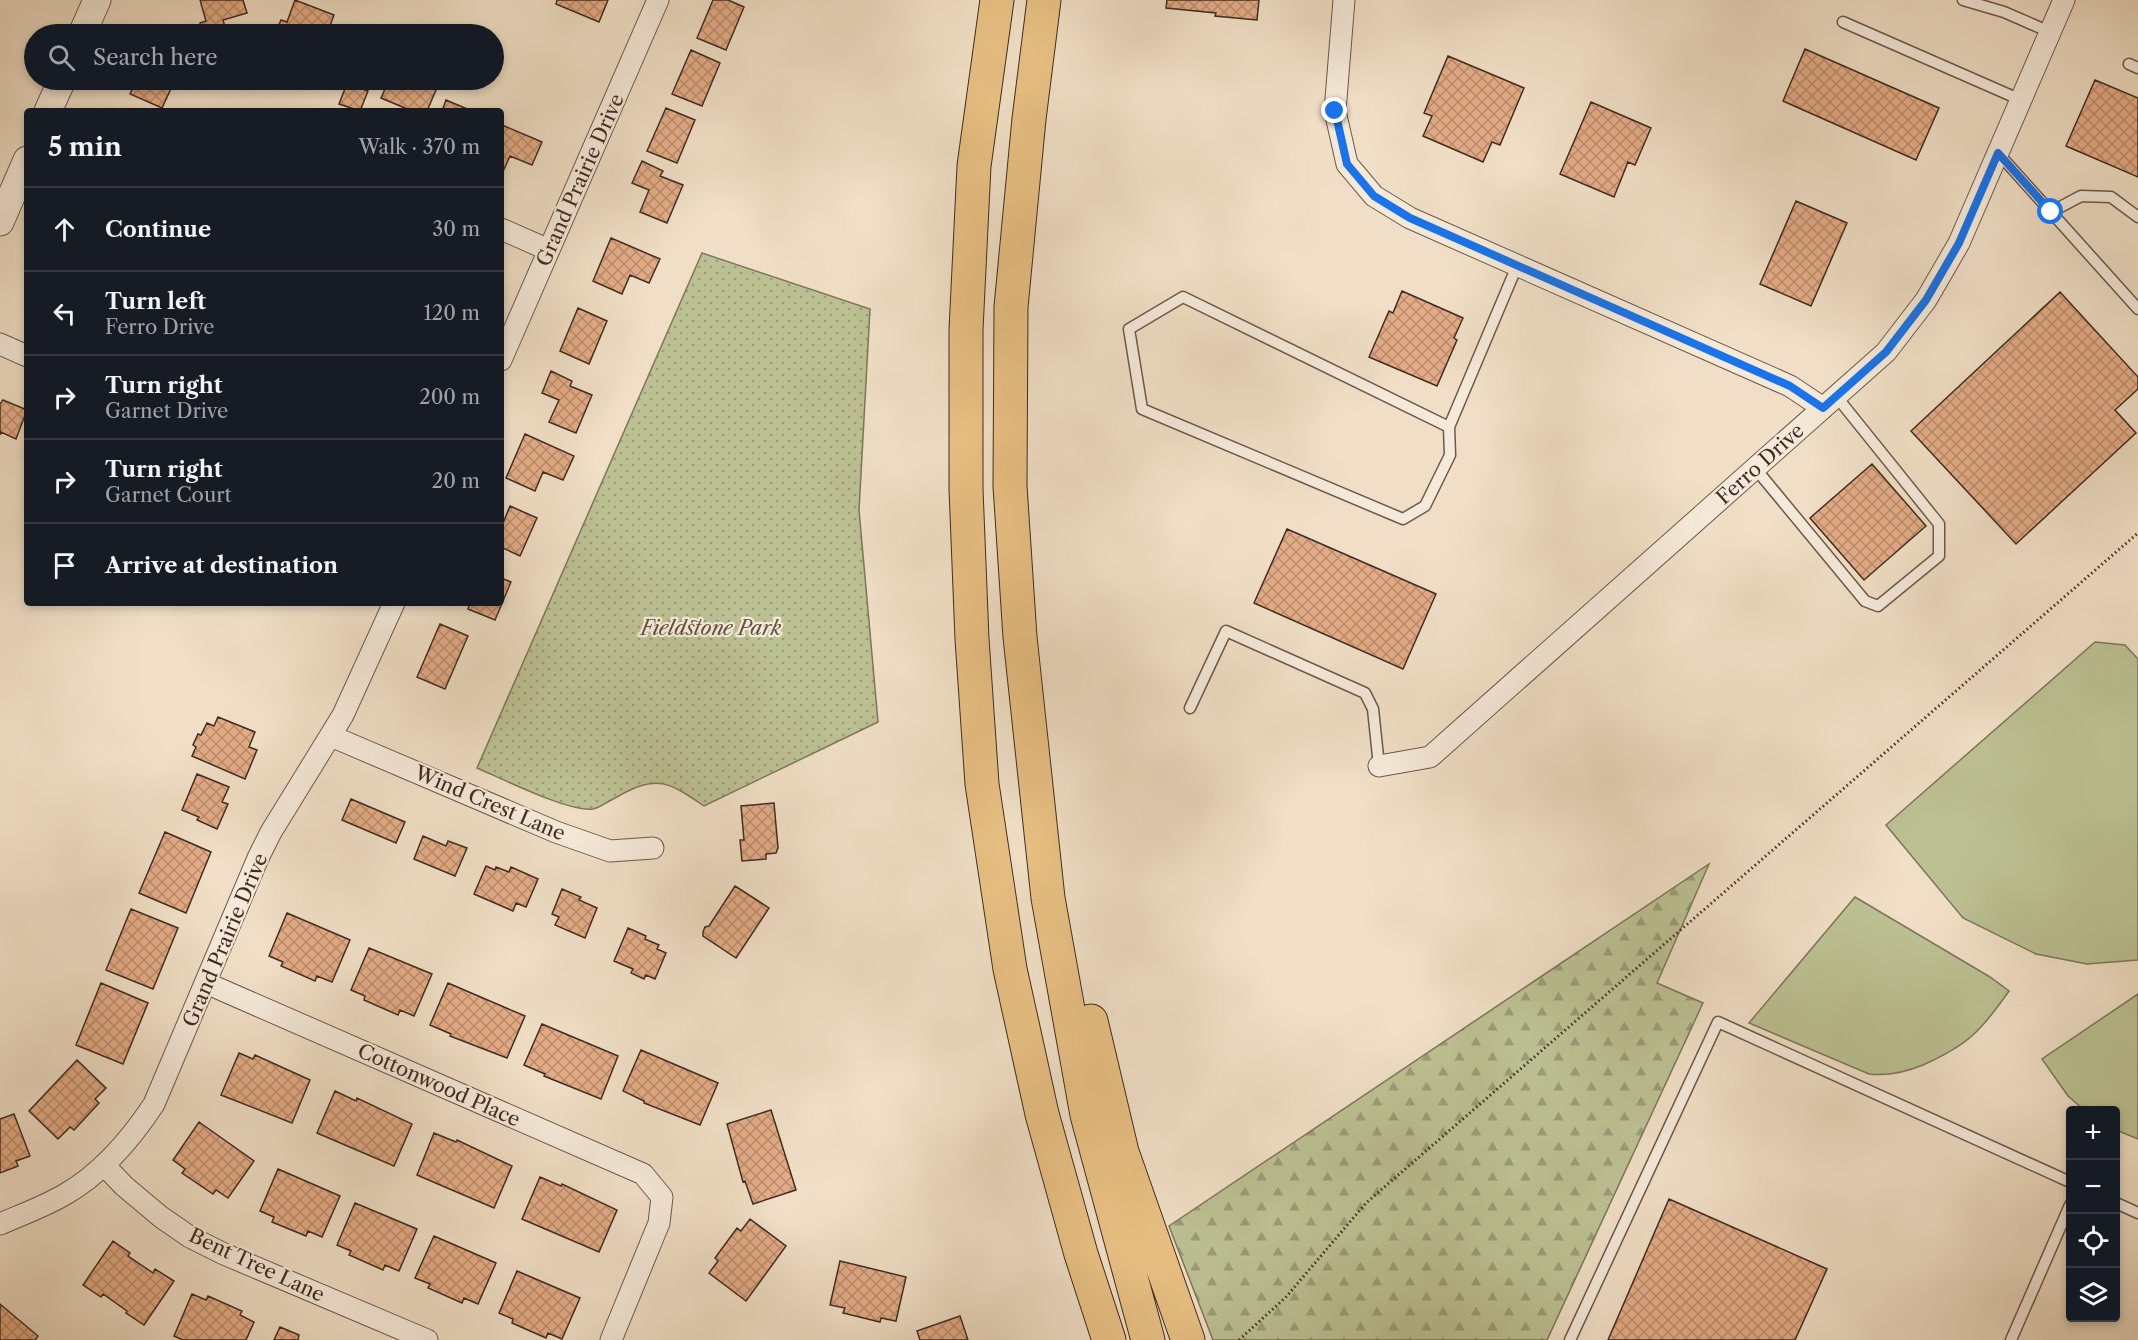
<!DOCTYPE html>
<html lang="en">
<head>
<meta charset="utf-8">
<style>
  body { margin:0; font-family:"Libre Caslon Text",serif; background:#242831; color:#f1f3f6 }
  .controls { position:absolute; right:18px; bottom:18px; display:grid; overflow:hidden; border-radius:6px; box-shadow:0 3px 9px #0003 }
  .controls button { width:54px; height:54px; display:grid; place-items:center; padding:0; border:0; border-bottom:2px solid #363941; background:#171b24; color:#f1f3f6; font:30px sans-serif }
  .stop { position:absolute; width:18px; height:18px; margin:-14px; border:4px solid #1a73e8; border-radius:50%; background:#fff }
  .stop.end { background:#1a73e8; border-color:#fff; box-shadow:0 2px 6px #0008 }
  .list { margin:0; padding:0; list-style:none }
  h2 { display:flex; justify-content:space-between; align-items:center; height:78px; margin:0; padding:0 24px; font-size:26px }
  h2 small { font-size:20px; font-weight:400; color:#9ea1a6 }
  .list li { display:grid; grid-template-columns:39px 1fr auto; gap:18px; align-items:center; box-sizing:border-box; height:84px; padding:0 24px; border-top:2px solid #363941 }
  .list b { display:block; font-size:22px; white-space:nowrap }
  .list p { margin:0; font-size:20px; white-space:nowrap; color:#9ea1a6 }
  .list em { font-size:20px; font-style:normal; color:#9ea1a6 }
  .icon { flex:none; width:33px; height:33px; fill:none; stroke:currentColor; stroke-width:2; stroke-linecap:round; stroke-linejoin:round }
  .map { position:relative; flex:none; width:2138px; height:1340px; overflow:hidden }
  .search { position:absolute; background:#171b24; box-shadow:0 3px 9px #0003; left:24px; top:24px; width:480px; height:66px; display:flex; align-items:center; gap:15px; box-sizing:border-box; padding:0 21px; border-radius:33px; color:#9ea1a6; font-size:22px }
  .panel { position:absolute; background:#171b24; box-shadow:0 3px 9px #0003; left:24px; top:108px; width:480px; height:498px; border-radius:6px }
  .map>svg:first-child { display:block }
</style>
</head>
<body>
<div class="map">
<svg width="2138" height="1340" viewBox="0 0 2138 1340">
  <defs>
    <pattern id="grass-dots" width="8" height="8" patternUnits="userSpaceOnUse" patternTransform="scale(1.5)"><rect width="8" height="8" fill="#bcc193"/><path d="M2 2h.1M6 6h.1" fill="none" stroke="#9a9d78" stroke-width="1.8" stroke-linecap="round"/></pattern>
    <pattern id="forest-firs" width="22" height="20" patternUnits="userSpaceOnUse" patternTransform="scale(1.5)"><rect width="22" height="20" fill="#bcc193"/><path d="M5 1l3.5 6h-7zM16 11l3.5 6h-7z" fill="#9a9d78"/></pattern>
    <pattern id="building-cross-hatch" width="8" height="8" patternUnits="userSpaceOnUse" patternTransform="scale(1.5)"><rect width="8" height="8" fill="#e4ac86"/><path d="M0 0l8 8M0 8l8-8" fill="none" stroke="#ba8c6d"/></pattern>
  </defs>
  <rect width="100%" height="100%" fill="#f0dfc6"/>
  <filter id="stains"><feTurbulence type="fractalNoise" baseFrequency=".00333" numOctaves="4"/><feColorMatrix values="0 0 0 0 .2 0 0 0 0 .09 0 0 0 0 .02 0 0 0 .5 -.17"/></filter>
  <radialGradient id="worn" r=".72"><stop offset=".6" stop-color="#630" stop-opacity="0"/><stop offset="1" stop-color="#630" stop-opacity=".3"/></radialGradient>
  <!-- grass -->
  <path fill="url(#grass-dots)" stroke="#7e765a" stroke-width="1.5" d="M702 253 870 309 859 510 878 722 704 806C669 782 657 774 617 797 610 800 600 808 593 809 568 812 503 779 477 768Z"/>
  <!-- forest -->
  <path fill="url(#forest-firs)" stroke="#7e765a" stroke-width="1.5" d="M1709 864 1657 983 1703 1003 1547 1340H1213L1169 1226Z"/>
  <!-- pitch -->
  <path fill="#bcc193" stroke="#7e765a" stroke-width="1.5" d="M2095 642 2125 645 2138 659V960L2087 964 2036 954 1963 918 1886 825Z
    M1855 897 1990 977 2009 991C1981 1031 1968 1045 1923 1065 1906 1072 1887 1076 1869 1074L1749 1023Z
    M2138 994V1139L2116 1130V1110H2084L2068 1096 2042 1059Z"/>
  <!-- building -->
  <path fill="url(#building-cross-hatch)" stroke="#412b22" stroke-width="1.5" d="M200 0H243L247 13 223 20 227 34H204L200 23 206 21Z
    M295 0 334 15 327 34H309L301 31 299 34H275L281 20 287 22Z
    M557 0H608L599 22 556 4Z
    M713 0H728L744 7 726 50 697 38Z
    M1167 0H1259L1257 20 1215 16 1216 13 1166 8Z
    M1805 49 1939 108 1916 160 1783 101Z
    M691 50 720 63 702 106 672 94Z
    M1448 56 1524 88 1500 145 1492 142 1483 162 1423 136 1432 116 1424 113Z
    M137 80H175L162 108 130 94Z
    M330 80H367L363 89 368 91 360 111 339 104 346 86Z
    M389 80H411L436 90 427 111H404L405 108 381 98Z
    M2095 80 2138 98V177L2066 146Z
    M446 100 472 111H442Z
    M1591 102 1651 128 1635 165 1628 162 1614 197 1560 174Z
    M666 108 695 120 677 163 647 151Z
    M502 125 542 142 532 165 510 156 501 176Z
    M642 161 663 171 660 176 683 185 667 223 640 212 649 190 632 183Z
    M1796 201 1847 223 1811 306 1760 284Z
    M611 238 660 259 649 283 630 275 622 294 593 281Z
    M1402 291 1463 318 1454 338 1457 340 1437 386 1369 357 1389 311 1393 313Z
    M2060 292 2138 377V389L2115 410 2136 433 2016 544 1911 431Z
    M578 308 607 321 589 364 560 351Z
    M551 371 572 381 570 386 592 395 576 433 549 422 559 400 542 393Z
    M3 400 27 410 16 439 1 432 0 435V404Z
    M525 434 574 456 563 480 543 472 535 491 506 478Z
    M1872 464 1926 526 1864 580 1810 518Z
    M510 506 537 518 520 556 501 547V528Z
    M1287 529 1436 594 1403 669 1254 603Z
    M501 578 511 582 495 620 468 609 470 603H501Z
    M440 624 468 636 445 689 417 677Z
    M218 717 255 732 249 747 257 750 245 779 192 756 196 747 193 745 198 734 201 735 207 723 214 726Z
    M197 774 229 787 222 802 228 804 217 829 197 820 199 817 182 810Z
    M351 799 405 822 396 843 342 820Z
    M774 803 778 848 776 853 766 854V859L742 861 740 840H744L741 806Z
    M165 832 211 852 186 913 139 893Z
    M423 836 446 846 448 841 467 848 455 876 414 859Z
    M486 866 495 870 496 867 509 872 511 867 538 879 526 907 516 903 513 911 474 894Z
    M735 886 769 908 736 958 703 936V932L705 927 709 926Z
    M562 889 581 897 579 900 597 908 585 938 555 925 559 917 552 914Z
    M131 909 178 928 153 989 106 970Z
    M287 913 350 940 332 982 317 976 315 981 281 966 283 962 269 956Z
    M628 928 646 936 645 939 659 945 657 949 666 953 655 979 646 975 644 979 631 973 633 969 614 961Z
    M369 948 432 974 414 1016 400 1010 398 1015 364 1000 365 996 351 990Z
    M101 983 148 1003 123 1064 76 1045Z
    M448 983 525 1016 507 1058 450 1036 451 1034 430 1025Z
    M542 1024 618 1056 601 1099 544 1076 545 1074 524 1065Z
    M641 1050 718 1083 700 1125 644 1103V1101L623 1091Z
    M239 1053 253 1059 255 1055 310 1080 292 1123 221 1095Z
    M77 1060 106 1088 95 1099 99 1103 74 1130 70 1127 58 1139 29 1111Z
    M335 1091 356 1101 357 1098 412 1124 394 1166 317 1133Z
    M771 1110 796 1190 753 1204 745 1181 743 1182 727 1124Z
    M14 1114 30 1156 16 1161 18 1166 0 1173V1119Z
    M199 1122 254 1161 228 1198 216 1190 213 1194 182 1173 185 1169 173 1160Z
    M434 1133 456 1142 457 1140 512 1166 494 1208 417 1175Z
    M278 1169 340 1196 322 1237 308 1231 306 1236 272 1222 274 1217 260 1211Z
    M540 1177 561 1186 562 1184 617 1210 599 1252 522 1219Z
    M1669 1199 1827 1269 1795 1340H1608Z
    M355 1203 417 1229 399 1271 385 1265 383 1270 349 1255 351 1251 337 1245Z
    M750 1219 786 1246 746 1301 709 1273 718 1261 715 1258 737 1228 741 1231Z
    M434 1236 496 1263 478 1304 464 1298 462 1303 428 1288 430 1284 415 1278Z
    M113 1241 130 1253 128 1256 153 1273 155 1269 174 1281 144 1325 126 1313 127 1311 103 1294 101 1297 83 1285Z
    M840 1261 906 1277 896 1321 881 1318 880 1322 843 1313 845 1308 830 1305Z
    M517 1271 580 1298 562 1339 548 1333 546 1338 512 1323 513 1319 499 1313Z
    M192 1294 206 1300 208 1296 242 1311 240 1315 254 1322 246 1340H183L174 1336Z
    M0 1304 38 1336 35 1340H0Z
    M960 1316 968 1340H920L917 1331Z
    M280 1327 299 1335 298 1340H274Z"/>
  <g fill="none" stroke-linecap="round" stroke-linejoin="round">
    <!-- service casing -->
    <g stroke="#6d584b" stroke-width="13">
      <path id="service" d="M1963 0 2004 12 2050 32
        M1843 22 2021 100
        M2129 64 2138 68
        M1998 153 2138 309
        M2051 212 2081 196 2111 197 2138 217
        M1449 427 1450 455 1425 506 1403 519 1142 409 1129 329 1183 297 1449 427 1517 266
        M1755 468 1865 601 1878 606 1939 556V524L1836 396
        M1190 708 1226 631 1365 693 1373 709 1379 766
        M2116 1203 2138 1213
        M1570 1340 1718 1022 2070 1182
        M2011 1340 2070 1205"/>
    </g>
    <!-- minor casing -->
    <g stroke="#6d584b" stroke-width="23">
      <path id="minor" d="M1344 0 1335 111 1347 164 1374 196 1410 218 1790 386 1823 408
        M501 229 549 250
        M0 344 27 356
        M501 360 658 0
        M331 736 556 832 610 851 653 848
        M1379 766 1430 757 1886 352 1926 300 1959 243 2064 0
        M206 983 643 1174 662 1197 659 1223 611 1340
        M104 1165 124 1186 161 1217 190 1237 224 1254 427 1340
        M0 1224C21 1215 43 1207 64 1195 101 1174 131 1139 154 1104L258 858 271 832 343 715 394 603"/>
    </g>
    <!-- tertiary casing -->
    <g stroke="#6d584b" stroke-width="29">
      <path id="tertiary" d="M82 34 97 0
        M48 111 62 80
        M0 222 27 160"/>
    </g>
    <!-- motorway casing -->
    <g stroke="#412b22" stroke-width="35">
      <path id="motorway" d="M997 0 974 166 966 330V489L972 639 982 784 1010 969 1042 1114 1081 1254 1109 1340
        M1044 0 1029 119 1011 307 1010 486 1020 637 1048 898 1087 1115 1148 1340
        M1091 1021 1122 1152 1188 1340"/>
    </g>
    <!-- path -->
    <path stroke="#412b22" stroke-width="3" stroke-dasharray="1.5 3" stroke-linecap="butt" d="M1239 1340 1286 1297 1366 1203 2138 533"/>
    <!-- service -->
    <use href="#service" stroke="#f5eada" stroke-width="10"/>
    <!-- minor -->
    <use href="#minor" stroke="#f5eada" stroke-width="21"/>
    <!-- tertiary -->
    <use href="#tertiary" stroke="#f5eada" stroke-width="27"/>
    <!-- motorway -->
    <use href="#motorway" stroke="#e8c083" stroke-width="33"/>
  </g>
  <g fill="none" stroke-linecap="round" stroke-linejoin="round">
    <!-- route -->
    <path stroke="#1a73e8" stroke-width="8" d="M1335 111 1347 164 1374 196 1410 218 1790 386 1823 408 1886 352 1926 300 1959 243 1998 153 2051 212"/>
  </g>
  <g text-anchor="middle" stroke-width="4.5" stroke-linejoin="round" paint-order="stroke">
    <!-- street labels -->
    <g font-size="20" fill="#412b22" stroke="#f5eada">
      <text transform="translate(580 180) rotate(-66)" y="7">Grand Prairie Drive</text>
      <text transform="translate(1760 464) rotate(-42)" y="7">Ferro Drive</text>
      <text transform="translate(490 803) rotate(23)" y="7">Wind Crest Lane</text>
      <text transform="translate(225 940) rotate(-67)" y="7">Grand Prairie Drive</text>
      <text transform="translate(439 1085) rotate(24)" y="7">Cottonwood Place</text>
      <text transform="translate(257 1265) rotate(25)" y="7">Bent Tree Lane</text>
    </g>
    <!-- park labels -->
    <g font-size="20" font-style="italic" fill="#60503e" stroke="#f5eada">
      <text x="711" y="635">Fieldstone Park</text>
    </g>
  </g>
  <rect width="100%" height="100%" filter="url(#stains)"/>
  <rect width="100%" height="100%" fill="url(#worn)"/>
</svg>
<div class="controls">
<button>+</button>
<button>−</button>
<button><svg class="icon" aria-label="locate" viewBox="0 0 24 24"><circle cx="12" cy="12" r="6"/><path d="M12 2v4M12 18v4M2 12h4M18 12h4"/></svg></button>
<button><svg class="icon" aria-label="layers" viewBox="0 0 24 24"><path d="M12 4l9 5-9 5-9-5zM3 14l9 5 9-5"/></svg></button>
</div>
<div class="stop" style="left:2051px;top:212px"></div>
<div class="stop end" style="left:1335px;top:111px"></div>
<div class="search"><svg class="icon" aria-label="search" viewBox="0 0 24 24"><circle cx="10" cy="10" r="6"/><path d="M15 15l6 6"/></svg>Search here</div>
<section class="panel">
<h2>5 min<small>Walk · 370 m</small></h2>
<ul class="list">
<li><svg class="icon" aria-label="ahead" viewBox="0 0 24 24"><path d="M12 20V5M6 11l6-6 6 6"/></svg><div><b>Continue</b></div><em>30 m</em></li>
<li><svg class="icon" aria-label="left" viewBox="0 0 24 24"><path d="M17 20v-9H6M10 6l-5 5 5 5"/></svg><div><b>Turn left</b><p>Ferro Drive</p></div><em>120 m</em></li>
<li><svg class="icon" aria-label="right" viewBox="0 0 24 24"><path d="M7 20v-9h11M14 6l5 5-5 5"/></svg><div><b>Turn right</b><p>Garnet Drive</p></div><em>200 m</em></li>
<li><svg class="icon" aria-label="right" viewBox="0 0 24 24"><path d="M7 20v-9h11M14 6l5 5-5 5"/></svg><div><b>Turn right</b><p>Garnet Court</p></div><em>20 m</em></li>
<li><svg class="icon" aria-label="arrive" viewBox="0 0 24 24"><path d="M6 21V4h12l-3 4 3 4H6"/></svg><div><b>Arrive at destination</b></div></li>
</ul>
</section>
</div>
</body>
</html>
